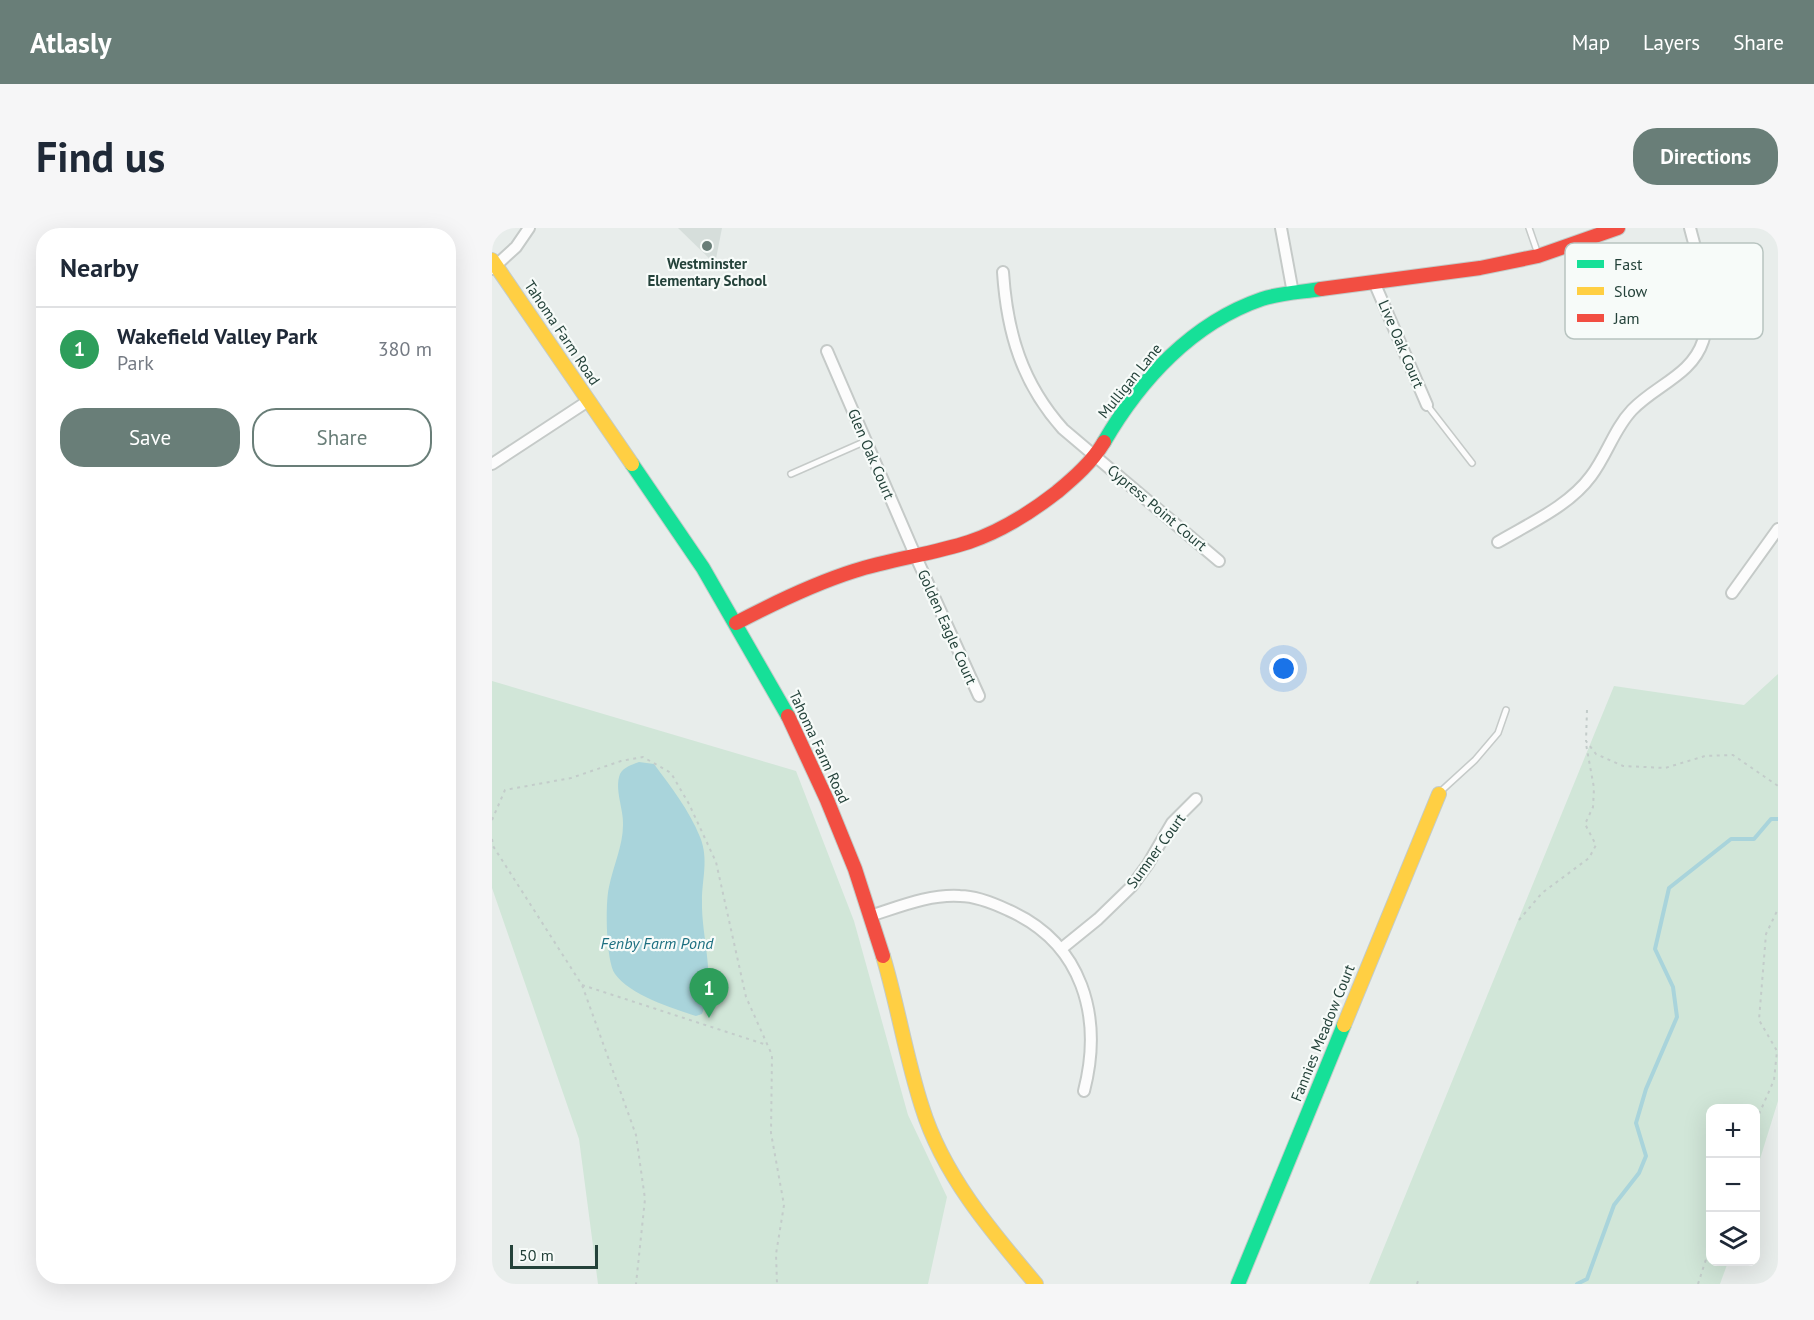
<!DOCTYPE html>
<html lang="en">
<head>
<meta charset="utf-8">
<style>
  body { margin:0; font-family:"PT Sans",sans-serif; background:#f6f6f7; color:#1f2937 }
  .controls { position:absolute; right:18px; bottom:18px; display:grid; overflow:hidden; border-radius:12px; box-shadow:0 6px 24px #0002 }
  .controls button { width:54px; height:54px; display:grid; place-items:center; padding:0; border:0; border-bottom:2px solid #e0e1e3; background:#fff; color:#1f2937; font:30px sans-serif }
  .scale { position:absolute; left:18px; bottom:15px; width:88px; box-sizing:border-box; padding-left:6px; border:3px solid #24423a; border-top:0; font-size:16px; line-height:21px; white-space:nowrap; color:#24423a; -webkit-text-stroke:4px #f7fbf9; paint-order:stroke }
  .you { position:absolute; left:792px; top:441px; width:21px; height:21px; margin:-15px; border:4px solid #fff; border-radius:50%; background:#1a73e8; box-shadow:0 0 0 9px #1a73e833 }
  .badge { display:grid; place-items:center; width:39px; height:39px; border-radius:50%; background:#697e78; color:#fff; font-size:20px; font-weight:700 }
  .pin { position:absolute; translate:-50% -50px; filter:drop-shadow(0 2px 3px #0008) }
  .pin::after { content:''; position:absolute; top:32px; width:21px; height:18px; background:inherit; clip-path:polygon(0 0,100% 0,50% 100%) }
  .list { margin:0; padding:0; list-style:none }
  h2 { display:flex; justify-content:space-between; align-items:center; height:78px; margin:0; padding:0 24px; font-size:26px }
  h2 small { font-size:20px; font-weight:400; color:#747a83 }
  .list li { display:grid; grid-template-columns:39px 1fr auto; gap:18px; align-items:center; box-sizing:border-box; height:84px; padding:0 24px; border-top:2px solid #e0e1e3 }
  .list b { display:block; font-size:22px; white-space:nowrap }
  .list p { margin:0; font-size:20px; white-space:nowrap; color:#747a83 }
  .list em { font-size:20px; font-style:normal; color:#747a83 }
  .actions { display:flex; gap:12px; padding:18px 24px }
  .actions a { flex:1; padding:14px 0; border:2px solid #697e78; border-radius:24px; text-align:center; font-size:21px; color:#697e78 }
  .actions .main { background:#697e78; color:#fff }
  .icon { flex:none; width:33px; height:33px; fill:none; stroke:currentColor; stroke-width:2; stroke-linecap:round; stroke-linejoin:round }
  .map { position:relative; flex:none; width:1286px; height:1056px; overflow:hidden; border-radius:24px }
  header { display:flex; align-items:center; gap:36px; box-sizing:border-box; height:84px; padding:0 30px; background:#697e78; color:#fff }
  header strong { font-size:28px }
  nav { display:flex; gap:33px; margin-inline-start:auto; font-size:21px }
  .intro { display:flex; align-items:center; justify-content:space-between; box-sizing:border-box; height:144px; padding:0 36px }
  h1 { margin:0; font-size:42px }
  .button { padding:15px 27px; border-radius:24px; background:#697e78; color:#fff; font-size:21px; font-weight:700 }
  main { display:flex; gap:36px; padding:0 36px }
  aside { flex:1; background:#fff; border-radius:24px; box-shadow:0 6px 24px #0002 }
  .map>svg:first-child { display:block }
</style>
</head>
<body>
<header>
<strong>Atlasly</strong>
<nav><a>Map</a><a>Layers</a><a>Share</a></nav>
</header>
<div class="intro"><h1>Find us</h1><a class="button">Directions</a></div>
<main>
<aside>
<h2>Nearby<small></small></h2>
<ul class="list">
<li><span class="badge" style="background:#2e9e5b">1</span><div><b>Wakefield Valley Park</b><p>Park</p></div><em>380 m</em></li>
</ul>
<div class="actions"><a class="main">Save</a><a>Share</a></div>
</aside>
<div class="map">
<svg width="1286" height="1056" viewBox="0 0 1286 1056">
  <rect width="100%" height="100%" fill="#e8edeb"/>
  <!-- built -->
  <path fill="#d6dedb" d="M186 0H230L223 36Z"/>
  <!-- green -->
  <path fill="#d1e6d8" d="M1286 446V873L1264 944V880H1218V1034H1236L1228 1056H877L1122 458 1252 477Z
    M0 453 304 543 362 693 416 887 455 969 436 1056H106L87 911 0 660Z"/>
  <!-- water -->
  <path fill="#a9d4db" d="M147 534 162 536C179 559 197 582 208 609 217 631 210 651 210 673 209 710 225 750 210 786L204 788C180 780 138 767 123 746 114 733 113 675 117 659 121 638 131 618 131 597 132 582 122 561 128 546 132 539 139 537 147 534Z"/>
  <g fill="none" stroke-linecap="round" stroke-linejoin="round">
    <!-- stream -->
    <path stroke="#a9d4db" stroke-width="4" d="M1085 1056 1095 1051 1122 977 1147 945 1154 928 1144 895 1154 861 1185 789 1181 759 1163 721 1177 660 1239 611H1262L1279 591H1286"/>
    <!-- lane casing -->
    <g stroke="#c5cac8" stroke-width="8">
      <path id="lane" d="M1037 0 1046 26
        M935 177 980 235
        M299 246 374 213
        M948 564 983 532 1006 505 1014 482"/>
    </g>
    <!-- street casing -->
    <g stroke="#c5cac8" stroke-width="14">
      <path id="street" d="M789 0 801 65
        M0 41 24 19 37 0
        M511 44C515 105 530 155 571 201L727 333
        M882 54 935 177
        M335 123 424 329 487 468
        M0 236 96 173
        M1006 314C1038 295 1077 278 1099 248 1115 227 1122 201 1140 182 1164 157 1200 147 1211 113 1222 82 1206 31 1198 0
        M1240 365 1286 301
        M378 688C407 679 437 666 468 668 484 668 501 675 516 682 591 715 611 789 592 863
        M569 721 606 691 640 658 656 636 680 595 704 571"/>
    </g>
    <!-- fast casing -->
    <g stroke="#c3cbc8" stroke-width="16">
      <path id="fast" d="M612 214C648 152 700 95 770 71 788 65 810 64 829 61
        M140 236 211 340 296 488
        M746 1056 852 797"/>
    </g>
    <!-- slow casing -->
    <g stroke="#c3cbc8" stroke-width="16">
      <path id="slow" d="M0 32 140 236
        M391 728C406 778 414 830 430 879 451 947 499 1003 544 1056
        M852 797 947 566"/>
    </g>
    <!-- jam casing -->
    <g stroke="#c3cbc8" stroke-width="16">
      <path id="jam" d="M829 61 988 40 1046 28 1126 0
        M244 395C282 375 321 356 362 343 400 331 440 326 477 314 510 303 538 285 565 264 583 249 600 234 612 214
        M296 488 335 572 363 641 391 728"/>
    </g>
    <!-- path -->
    <path stroke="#c3ccca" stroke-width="2" stroke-dasharray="3 4.5" stroke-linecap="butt" d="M1095 482 1094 513 1104 526 1131 538 1173 540 1213 528 1241 527 1286 558
      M0 592 13 562 79 550 129 533 151 529 179 545 197 576 224 634 254 769 280 827 279 905 292 977 284 1026 285 1056
      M0 611 1 618 90 757 144 907 153 971 144 1056
      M1027 692 1050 665 1097 630 1104 617 1093 596 1101 579 1102 560 1094 516
      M90 757 275 817
      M1264 893 1282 852 1285 823 1267 792 1274 706 1286 681
      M925 1056 926 1053
      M1206 1056 1218 1019"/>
    <!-- lane -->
    <use href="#lane" stroke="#fcfcfc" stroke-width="5"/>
    <!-- street -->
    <use href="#street" stroke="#fcfcfc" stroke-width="10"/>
    <!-- fast -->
    <use href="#fast" stroke="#16e098" stroke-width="14"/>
    <!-- slow -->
    <use href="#slow" stroke="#ffcf43" stroke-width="14"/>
    <!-- jam -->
    <use href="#jam" stroke="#f24e42" stroke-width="14"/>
  </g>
  <!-- markers -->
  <circle fill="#697e78" stroke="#f7fbf9" stroke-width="2" cx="215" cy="18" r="6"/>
  <g text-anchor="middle" stroke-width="4.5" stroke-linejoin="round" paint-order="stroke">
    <!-- poi labels -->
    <g font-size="15" font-weight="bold" fill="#24423a" stroke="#f7fbf9">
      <text x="215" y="41">Westminster<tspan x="215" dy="17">Elementary School</tspan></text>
    </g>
    <!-- street labels -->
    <g font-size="15" fill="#24423a" stroke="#f7fbf9">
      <text transform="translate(70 105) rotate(56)" y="5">Tahoma Farm Road</text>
      <text transform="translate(909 116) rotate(67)" y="5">Live Oak Court</text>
      <text transform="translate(638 153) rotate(-51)" y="5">Mulligan Lane</text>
      <text transform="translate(379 226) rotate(67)" y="5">Glen Oak Court</text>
      <text transform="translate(665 280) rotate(40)" y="5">Cypress Point Court</text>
      <text transform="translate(455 399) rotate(66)" y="5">Golden Eagle Court</text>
      <text transform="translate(327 519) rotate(65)" y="5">Tahoma Farm Road</text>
      <text transform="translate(664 623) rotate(-54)" y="5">Sumner Court</text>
      <text transform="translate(831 805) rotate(-68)" y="5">Fannies Meadow Court</text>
    </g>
    <!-- water labels -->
    <g font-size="16" font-style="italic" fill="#1c6f80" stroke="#f7fbf9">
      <text x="165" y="721">Fenby Farm Pond</text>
    </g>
  </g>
  <!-- legend -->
  <rect x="1073" y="15" width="198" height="96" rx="9" fill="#f7fbf9" stroke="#b8c4c0" stroke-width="1.5"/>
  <rect x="1085" y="32" width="27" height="8" fill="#16e098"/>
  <rect x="1085" y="59" width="27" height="8" fill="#ffcf43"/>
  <rect x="1085" y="86" width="27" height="8" fill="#f24e42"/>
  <g font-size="16" fill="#24423a">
    <text x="1122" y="42">Fast</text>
    <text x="1122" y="69">Slow</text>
    <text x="1122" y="96">Jam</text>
  </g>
</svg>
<div class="controls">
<button>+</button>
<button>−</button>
<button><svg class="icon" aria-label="layers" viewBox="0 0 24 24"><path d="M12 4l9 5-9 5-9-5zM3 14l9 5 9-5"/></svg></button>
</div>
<div class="scale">50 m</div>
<div class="you"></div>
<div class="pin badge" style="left:217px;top:790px;background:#2e9e5b">1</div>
</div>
</main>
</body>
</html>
